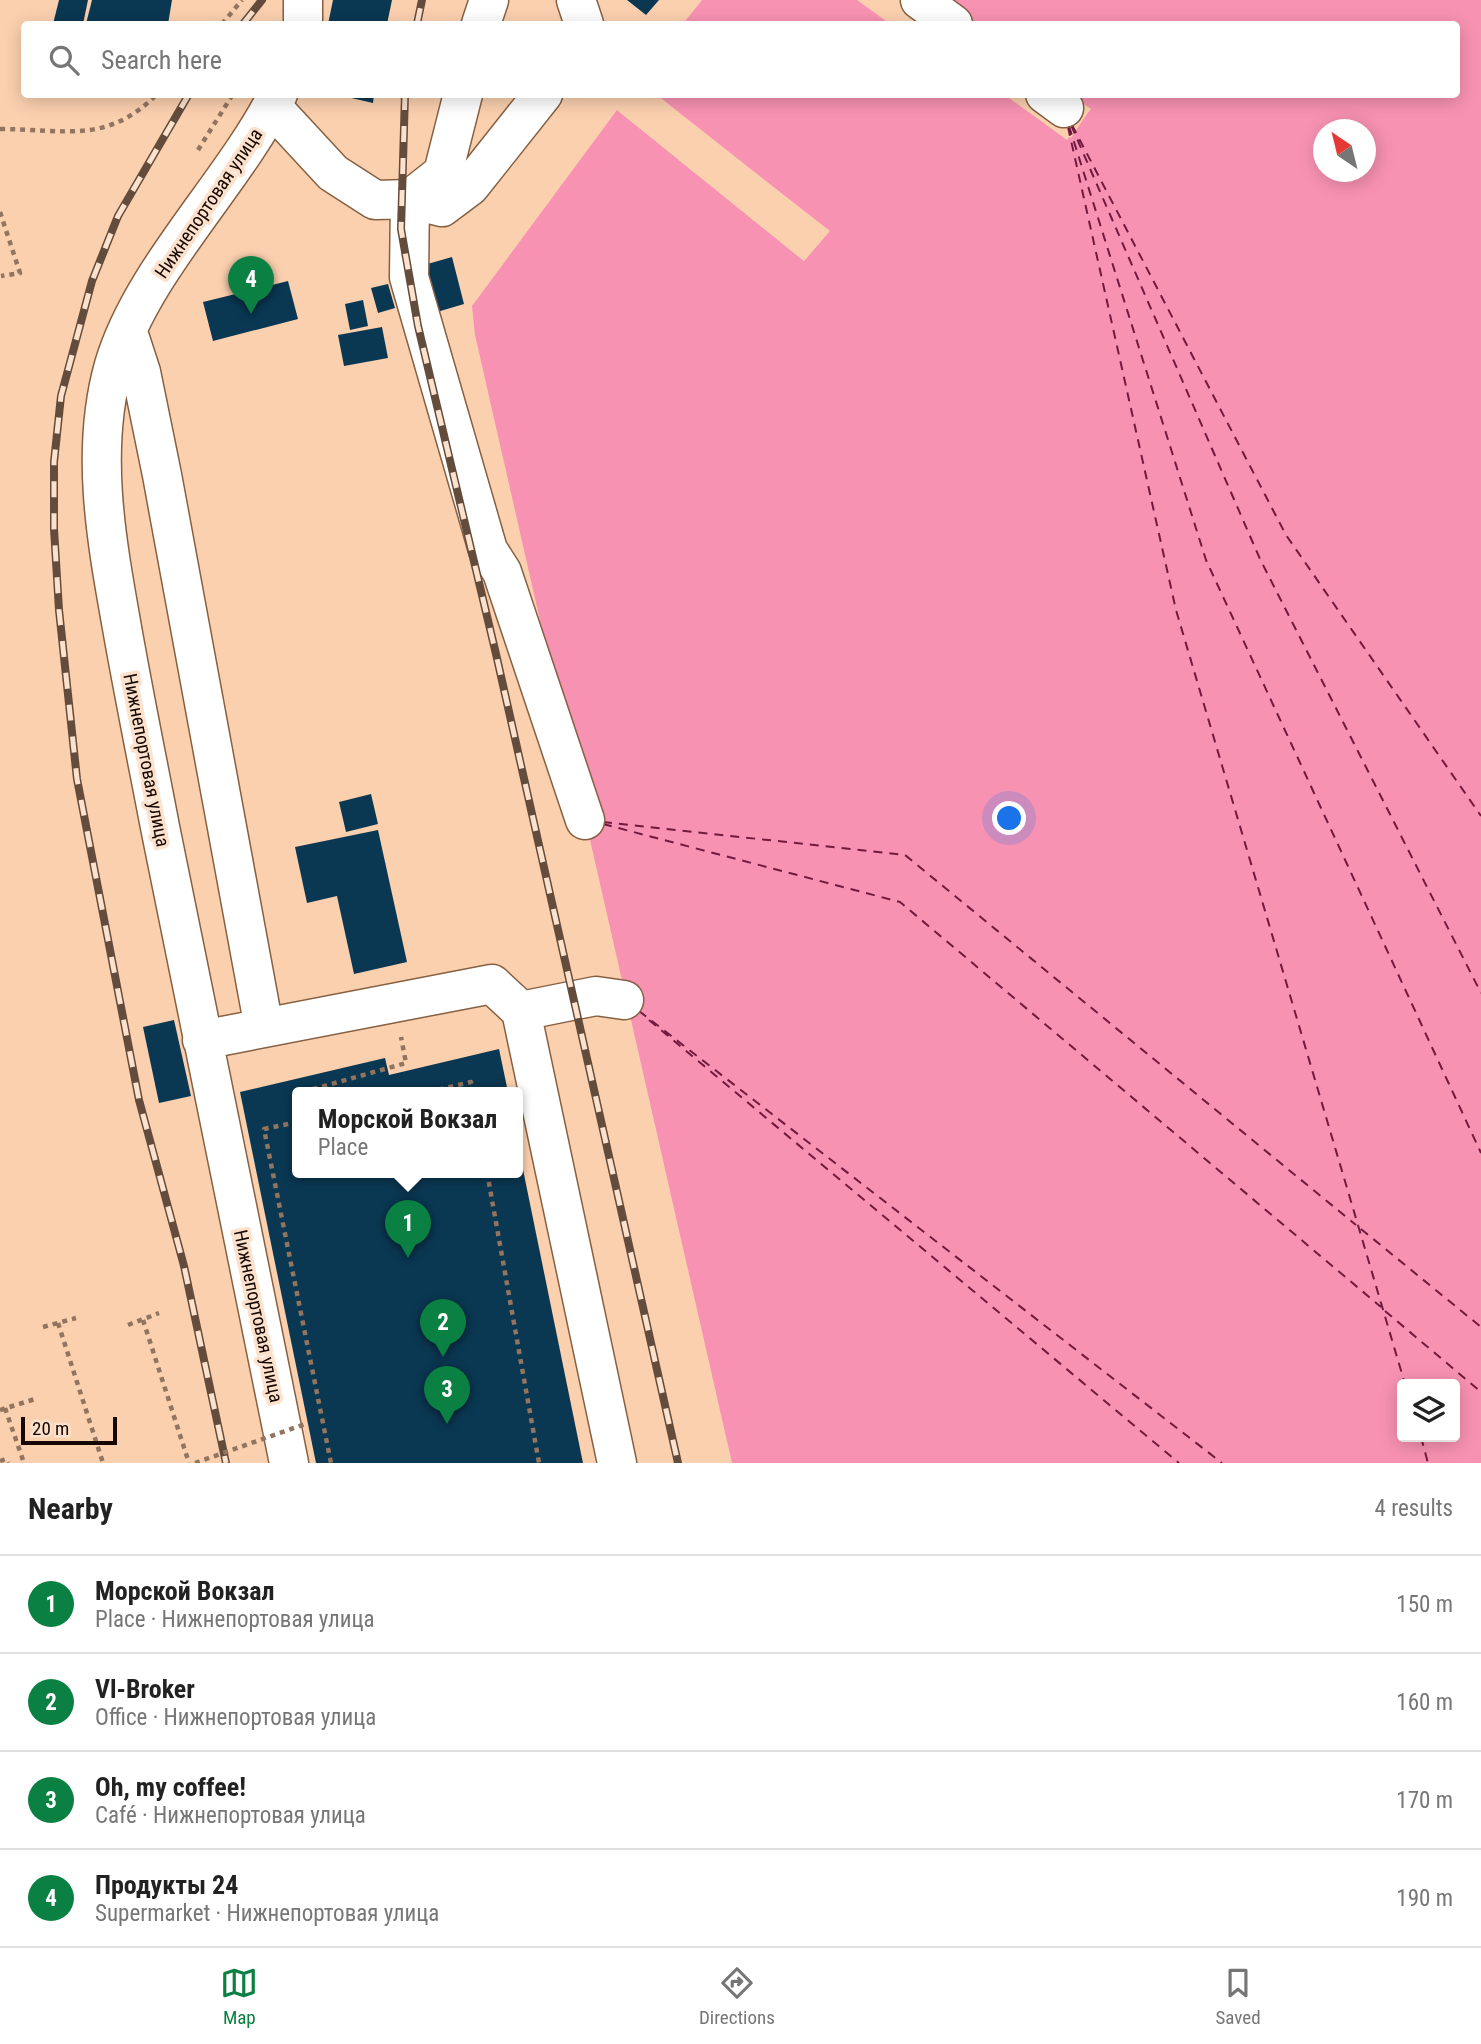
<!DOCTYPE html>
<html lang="en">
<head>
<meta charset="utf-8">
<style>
  body { margin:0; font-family:"Roboto Condensed",sans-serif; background:#f6f6f6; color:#222 }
  .controls { position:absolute; right:21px; bottom:21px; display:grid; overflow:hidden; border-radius:7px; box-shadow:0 4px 18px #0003 }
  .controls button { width:63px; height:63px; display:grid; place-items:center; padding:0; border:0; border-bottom:2px solid #e0e0e0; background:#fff; color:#222; font:35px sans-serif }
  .compass { position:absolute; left:1313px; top:119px; width:63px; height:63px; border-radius:50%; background:#fff; box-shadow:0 4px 18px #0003; rotate:325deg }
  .scale { position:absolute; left:21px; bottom:18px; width:96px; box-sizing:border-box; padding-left:7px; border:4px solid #160801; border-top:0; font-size:19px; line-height:24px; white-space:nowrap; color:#160801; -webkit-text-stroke:5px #fce2cd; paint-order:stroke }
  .you { position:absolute; left:1010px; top:819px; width:24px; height:24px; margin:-18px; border:5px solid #fff; border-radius:50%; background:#1a73e8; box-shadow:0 0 0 10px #1a73e833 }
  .badge { display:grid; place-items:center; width:46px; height:46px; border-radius:50%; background:#0b8043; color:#fff; font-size:23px; font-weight:700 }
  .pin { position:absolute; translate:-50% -58px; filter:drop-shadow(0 2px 4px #0008) }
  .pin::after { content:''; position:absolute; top:37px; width:24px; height:21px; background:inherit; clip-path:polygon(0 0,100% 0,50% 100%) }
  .popup { position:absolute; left:292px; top:1087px; width:231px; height:91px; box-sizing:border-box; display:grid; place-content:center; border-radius:7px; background:#fff; filter:drop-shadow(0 2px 5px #0005); font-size:23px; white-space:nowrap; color:#767676 }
  .popup b { font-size:26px; color:#222 }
  .popup::after { content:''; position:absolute; left:50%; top:100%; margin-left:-14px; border:14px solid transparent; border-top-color:#fff }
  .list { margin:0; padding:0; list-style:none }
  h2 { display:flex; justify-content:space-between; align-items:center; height:91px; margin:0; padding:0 28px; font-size:30px }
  h2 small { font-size:23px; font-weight:400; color:#767676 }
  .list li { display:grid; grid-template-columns:46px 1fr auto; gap:21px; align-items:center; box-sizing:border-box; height:98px; padding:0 28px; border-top:2px solid #e0e0e0 }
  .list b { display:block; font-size:26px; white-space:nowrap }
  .list p { margin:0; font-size:23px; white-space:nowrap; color:#767676 }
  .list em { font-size:23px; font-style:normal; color:#767676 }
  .icon { flex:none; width:38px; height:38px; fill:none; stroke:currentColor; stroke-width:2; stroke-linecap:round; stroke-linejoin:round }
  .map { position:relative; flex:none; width:1481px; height:1463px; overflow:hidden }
  .search { position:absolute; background:#fff; box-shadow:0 4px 18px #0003; left:21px; right:21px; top:21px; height:77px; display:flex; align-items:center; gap:18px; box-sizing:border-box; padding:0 24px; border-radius:7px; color:#767676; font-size:26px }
  .sheet { height:483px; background:#fff }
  nav { display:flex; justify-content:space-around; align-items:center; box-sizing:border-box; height:98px; border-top:2px solid #e0e0e0; background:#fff; font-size:19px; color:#767676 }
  nav a { display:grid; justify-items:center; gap:4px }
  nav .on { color:#0b8043 }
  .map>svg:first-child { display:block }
</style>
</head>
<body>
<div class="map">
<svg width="1481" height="1463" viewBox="0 0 1481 1463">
  <rect width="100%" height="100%" fill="#fbd0af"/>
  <!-- water -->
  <path fill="#f892b2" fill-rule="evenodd" d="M702 0H857L890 24H683Z
    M943 0H1481V1463H732L475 335 472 306 617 110 804 261 829 231 657 95H1010L1071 138 1090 109 1071 95 1456 94V24H976ZM1324 130H1366V172H1324ZM1402 1384H1455V1437H1402Z"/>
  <!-- pier -->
  <path fill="#fbd0af" d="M653 94 830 231 804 261 617 110 619 108 804 256 825 231Z
    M1016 94 1070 133 1086 110 1069 97 1071 95 1091 109 1067 140 1005 95Z"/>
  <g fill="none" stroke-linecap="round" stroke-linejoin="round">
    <!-- ferry -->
    <path stroke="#72193f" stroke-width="2" stroke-dasharray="9 7" stroke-linecap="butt" d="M1071 125 1260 559 1481 993
      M1072 125 1286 535 1481 816
      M1069 126 1206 560 1481 1153
      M1068 127 1176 610 1405 1384
      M603 822 905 855 1356 1225
      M603 824 900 902 1381 1307
      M639 1011 1222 1463
      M649 1020 1179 1463
      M1361 1229 1481 1327
      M1385 1311 1481 1392
      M1421 1437 1428 1463"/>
  </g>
  <!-- building -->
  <path fill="#0a3752" d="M59 0H88L83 24H53Z
    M92 0H172L168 24H86Z
    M333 0H392L387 24H328Z
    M627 0H659L646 15Z
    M334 94H374L373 103Z
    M452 257 464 304 437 312 424 265Z
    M288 281 298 319 213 341 203 302Z
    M388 284 395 308 378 313 371 288Z
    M363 300 368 326 350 330 345 304Z
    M382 327 388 358 344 366 338 335Z
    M371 794 378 824 346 832 339 802Z
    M378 830 407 962 354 974 337 896 307 903 295 847Z
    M174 1020 191 1096 159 1103 143 1027Z
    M499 1049 508 1092H298V1172H518L519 1150 583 1463H316L240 1092 385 1058 389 1075Z"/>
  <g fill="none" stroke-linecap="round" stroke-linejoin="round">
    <!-- minor casing -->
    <g stroke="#866042" stroke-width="41">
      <path id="minor" d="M303 0V24
        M576 0 584 24
        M920 0 953 24
        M481 24 489 0
        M278 94C233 184 142 270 114 365 90 449 106 538 121 622 133 691 147 759 160 827 202 1039 245 1251 289 1463
        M1045 94 1064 108
        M272 107 333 173 375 200 410 199 442 207 470 186 543 94
        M410 199 409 277 488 550 502 572 585 820
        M410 199 443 173 463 94
        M128 332 141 372 162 475 264 1028
        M521 1011 596 996 624 1000
        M202 1040 492 984 521 1011 617 1463"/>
    </g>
    <!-- path -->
    <path stroke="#92745f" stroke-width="4.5" stroke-dasharray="5 5" stroke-linecap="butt" d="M222 24 242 0
      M0 129C64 129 107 145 157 94
      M198 150 233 94
      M0 212 20 273 1 276
      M303 1092 406 1063 401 1037
      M429 1092 471 1082 472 1092
      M298 1122 264 1129 331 1463
      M487 1172 539 1463
      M143 1320 189 1463
      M58 1323 103 1463
      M128 1325 159 1313
      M43 1327 76 1318
      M5 1408 24 1463
      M0 1410 35 1399
      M0 1461 6 1459 8 1463"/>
    <!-- minor -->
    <use href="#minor" stroke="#fff" stroke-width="38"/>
    <!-- rail casing -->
    <g stroke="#644c3c" stroke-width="8">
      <path id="rail" d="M243 24 262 0
        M417 24 422 0
        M189 94 118 216 92 281 61 396 54 462V529L59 610 77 779 139 1100 184 1266 226 1463
        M405 94 401 229 418 326 496 654 678 1463"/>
    </g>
    <!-- rail -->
    <use href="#rail" stroke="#fce2cd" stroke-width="5" stroke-dasharray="16" stroke-linecap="butt"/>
    <!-- path-bridge -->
    <path stroke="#92745f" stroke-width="4.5" stroke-dasharray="5 5" stroke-linecap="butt" d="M195 1463 308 1423"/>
  </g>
  <g text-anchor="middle" stroke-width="7" stroke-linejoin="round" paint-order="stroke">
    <!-- street labels -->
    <g font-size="19" fill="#160801" stroke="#fce2cd">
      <text transform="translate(208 203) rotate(-56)" y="7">Нижнепортовая улица</text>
      <text transform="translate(147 760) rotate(79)" y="7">Нижнепортовая улица</text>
      <text transform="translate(259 1316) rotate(78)" y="7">Нижнепортовая улица</text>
    </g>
  </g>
</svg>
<div class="controls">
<button><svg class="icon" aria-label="layers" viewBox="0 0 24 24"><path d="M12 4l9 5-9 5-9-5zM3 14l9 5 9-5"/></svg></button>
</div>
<svg class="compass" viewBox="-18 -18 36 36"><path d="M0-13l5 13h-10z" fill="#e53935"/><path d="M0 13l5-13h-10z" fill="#767676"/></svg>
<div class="scale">20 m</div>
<div class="you"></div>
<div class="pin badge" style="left:408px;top:1258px">1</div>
<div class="popup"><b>Морской Вокзал</b>Place</div>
<div class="pin badge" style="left:443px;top:1357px">2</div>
<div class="pin badge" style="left:447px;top:1424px">3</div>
<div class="pin badge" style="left:251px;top:314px">4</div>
<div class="search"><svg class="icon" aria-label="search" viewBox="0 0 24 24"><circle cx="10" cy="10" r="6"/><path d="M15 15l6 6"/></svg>Search here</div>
</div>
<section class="sheet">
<h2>Nearby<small>4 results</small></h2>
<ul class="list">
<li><span class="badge">1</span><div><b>Морской Вокзал</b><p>Place · Нижнепортовая улица</p></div><em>150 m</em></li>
<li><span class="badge">2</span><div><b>Vl-Broker</b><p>Office · Нижнепортовая улица</p></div><em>160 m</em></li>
<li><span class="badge">3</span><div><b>Oh, my coffee!</b><p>Café · Нижнепортовая улица</p></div><em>170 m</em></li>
<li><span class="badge">4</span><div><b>Продукты 24</b><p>Supermarket · Нижнепортовая улица</p></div><em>190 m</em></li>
</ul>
</section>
<nav>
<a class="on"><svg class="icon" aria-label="map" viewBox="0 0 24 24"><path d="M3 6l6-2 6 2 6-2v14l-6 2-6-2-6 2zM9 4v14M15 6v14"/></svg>Map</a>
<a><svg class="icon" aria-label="directions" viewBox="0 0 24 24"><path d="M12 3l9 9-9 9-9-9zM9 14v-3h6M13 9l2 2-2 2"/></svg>Directions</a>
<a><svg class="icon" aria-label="saved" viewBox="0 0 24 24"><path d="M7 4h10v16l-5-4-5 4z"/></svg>Saved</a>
</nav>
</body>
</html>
